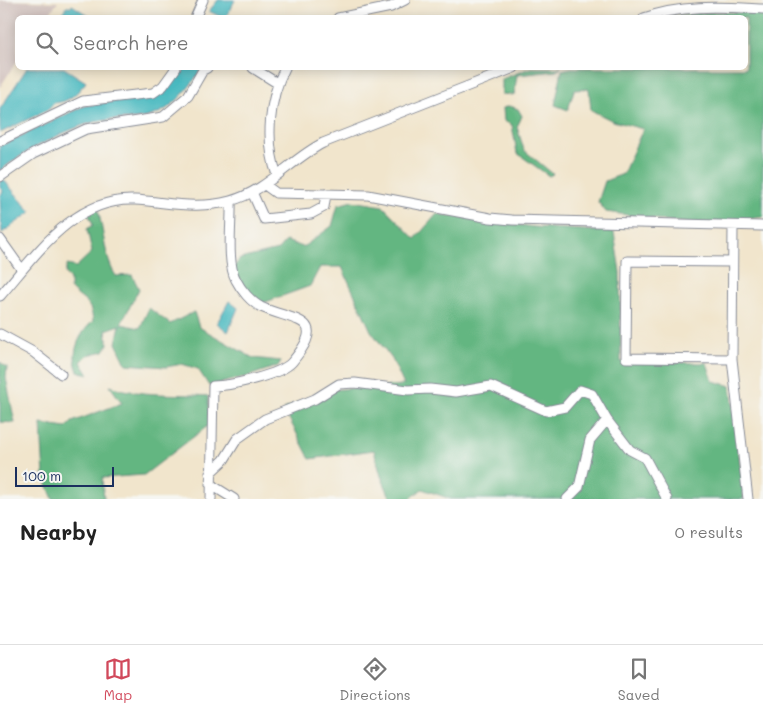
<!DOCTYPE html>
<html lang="en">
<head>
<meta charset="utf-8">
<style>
  body { margin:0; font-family:Mali,sans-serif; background:#f6f6f6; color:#222 }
  .scale { position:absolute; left:15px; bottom:12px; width:99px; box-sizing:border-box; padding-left:5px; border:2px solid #1b2f5e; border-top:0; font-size:14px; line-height:18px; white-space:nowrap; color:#1b2f5e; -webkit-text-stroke:4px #f6f6f2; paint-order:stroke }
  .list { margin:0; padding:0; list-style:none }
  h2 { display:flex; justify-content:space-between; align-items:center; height:65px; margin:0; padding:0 20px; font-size:21px }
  h2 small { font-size:16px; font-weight:400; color:#767676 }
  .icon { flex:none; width:28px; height:28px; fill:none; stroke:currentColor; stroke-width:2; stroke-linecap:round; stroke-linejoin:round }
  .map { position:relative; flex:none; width:763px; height:499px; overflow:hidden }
  .search { position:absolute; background:#fff; box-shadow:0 2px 12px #0003; left:15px; right:15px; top:15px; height:55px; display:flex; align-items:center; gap:12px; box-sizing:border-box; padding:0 18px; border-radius:8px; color:#767676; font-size:19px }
  .sheet { height:145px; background:#fff }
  nav { display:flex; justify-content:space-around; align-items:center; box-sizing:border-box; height:70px; border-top:1px solid #e0e0e0; background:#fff; font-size:14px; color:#767676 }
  nav a { display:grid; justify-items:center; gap:2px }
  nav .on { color:#d1495b }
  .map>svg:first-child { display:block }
</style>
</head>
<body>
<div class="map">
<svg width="763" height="499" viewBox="0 0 763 499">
  <rect width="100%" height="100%" fill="#f6f6f2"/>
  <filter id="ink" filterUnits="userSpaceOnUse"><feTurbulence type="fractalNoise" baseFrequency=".02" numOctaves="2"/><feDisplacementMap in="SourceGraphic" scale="10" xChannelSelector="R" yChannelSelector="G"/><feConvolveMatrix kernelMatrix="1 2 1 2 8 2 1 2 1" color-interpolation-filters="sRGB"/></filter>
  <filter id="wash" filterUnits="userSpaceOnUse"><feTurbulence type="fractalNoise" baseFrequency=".0096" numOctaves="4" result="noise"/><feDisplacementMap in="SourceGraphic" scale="20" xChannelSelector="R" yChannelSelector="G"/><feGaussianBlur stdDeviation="1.12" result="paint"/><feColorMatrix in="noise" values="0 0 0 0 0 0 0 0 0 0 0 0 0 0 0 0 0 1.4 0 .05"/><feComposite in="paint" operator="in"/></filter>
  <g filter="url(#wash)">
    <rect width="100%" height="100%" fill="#f1e5cc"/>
    <!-- industrial -->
    <path fill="#d0c0bc" d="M0 0 58 2 47 17 18 18 17 61 0 87Z"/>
    <!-- forest -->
    <path fill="#64b681" stroke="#407270" d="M717 12 763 13V217L699 225 606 212 598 202 605 181 623 174 643 129 613 121 591 110 589 89 574 90 568 110 555 105 562 70 571 68H746V18L659 17Z
      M530 68H561L556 71 517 75 514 95 502 94V79Z
      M510 106 518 109 522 116 517 127 524 150 553 174 549 176 517 153 512 125 504 121 503 108Z
      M352 201 383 206 415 239 437 214 534 227 614 232 620 272 621 362 707 363 713 381 731 386 744 499H451L422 489 410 499H391L381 476 374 450 310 459 284 409 328 390 404 385 392 359 371 331 342 267H320L310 286 263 303 245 295 234 267 240 259 278 250 286 241 303 247 332 226 338 205Z
      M97 207C104 228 104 259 116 276L132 275 139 289 121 324 140 328 149 308 170 324 194 312 199 327 253 358 281 361 278 366 246 377 209 386 198 369 182 364 166 367 126 364 116 343 120 325 106 330 108 344 104 351 88 355 81 362 89 375 78 371C70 353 79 334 93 321 91 299 82 302 70 288V280L65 273 67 265 76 267 92 252 87 229 93 225 88 213Z
      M0 362 7 367 6 378 15 423 0 422Z
      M110 386C141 397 175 393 208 396L209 425 144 475 102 478 104 499H53L44 477 41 424 66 428 72 422 122 403Z"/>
    <!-- water -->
    <path fill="#49b9c0" stroke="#32748f" d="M218 0H235L226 17H221L209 11Z
      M72 5 89 16 88 17H59L67 6 70 8Z
      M27 68H64L86 82C76 94 70 102 54 103L49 109 0 133V109Z
      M180 68H202C186 93 169 116 136 119 122 119 108 119 94 122 68 128 21 153 0 171V146L84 106 154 95 165 90 173 82Z
      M3 179 31 212 2 233 0 196 3 191 0 188V182Z
      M229 301 238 308 228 332 217 323Z"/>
  </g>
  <g filter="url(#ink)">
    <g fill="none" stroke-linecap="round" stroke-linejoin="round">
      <!-- minor casing -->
      <g stroke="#868a95" stroke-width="11">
        <path id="minor" d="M195 18 203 0
          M338 18 391 7 405 0
          M644 18C683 4 722 7 763 9
          M253 68 277 83
          M0 141 83 101 153 93 163 86 176 68
          M277 175C265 142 269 98 285 68
          M0 177 33 154 86 129 163 117 188 96 203 70 207 68
          M265 185 276 193 368 195 490 218 512 220 763 226
          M252 192 264 219 311 214 324 207 326 194
          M733 226 732 359 748 499
          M0 239 22 270
          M0 296C36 255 74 197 135 200 167 202 197 210 230 201 267 191 290 160 323 143L514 68
          M0 334 33 352 61 374
          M732 359 626 358 627 261 732 262
          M210 473 224 460 237 439 265 419 315 399 339 384 355 383 408 390 430 389 456 392 491 386 546 411 565 407 580 390 592 394 607 420 630 450 645 458 667 499
          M210 484 234 499
          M211 499 213 386C229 386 281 375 292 362 330 316 294 322 261 307 251 302 241 290 236 280 226 262 232 222 231 201
          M567 499 579 487 590 440 607 420"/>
      </g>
      <!-- minor -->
      <use href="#minor" stroke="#fff" stroke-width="9"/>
    </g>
  </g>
</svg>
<div class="scale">100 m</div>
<div class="search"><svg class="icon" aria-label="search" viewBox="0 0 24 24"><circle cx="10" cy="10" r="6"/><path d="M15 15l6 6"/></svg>Search here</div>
</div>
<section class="sheet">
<h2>Nearby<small>0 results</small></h2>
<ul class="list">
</ul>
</section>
<nav>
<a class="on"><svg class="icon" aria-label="map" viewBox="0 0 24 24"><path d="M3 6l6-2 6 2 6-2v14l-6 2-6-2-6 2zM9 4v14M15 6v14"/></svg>Map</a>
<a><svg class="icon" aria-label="directions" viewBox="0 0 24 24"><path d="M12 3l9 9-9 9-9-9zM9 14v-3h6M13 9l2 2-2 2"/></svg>Directions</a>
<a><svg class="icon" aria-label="saved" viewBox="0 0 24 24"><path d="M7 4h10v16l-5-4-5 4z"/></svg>Saved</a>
</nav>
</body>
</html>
